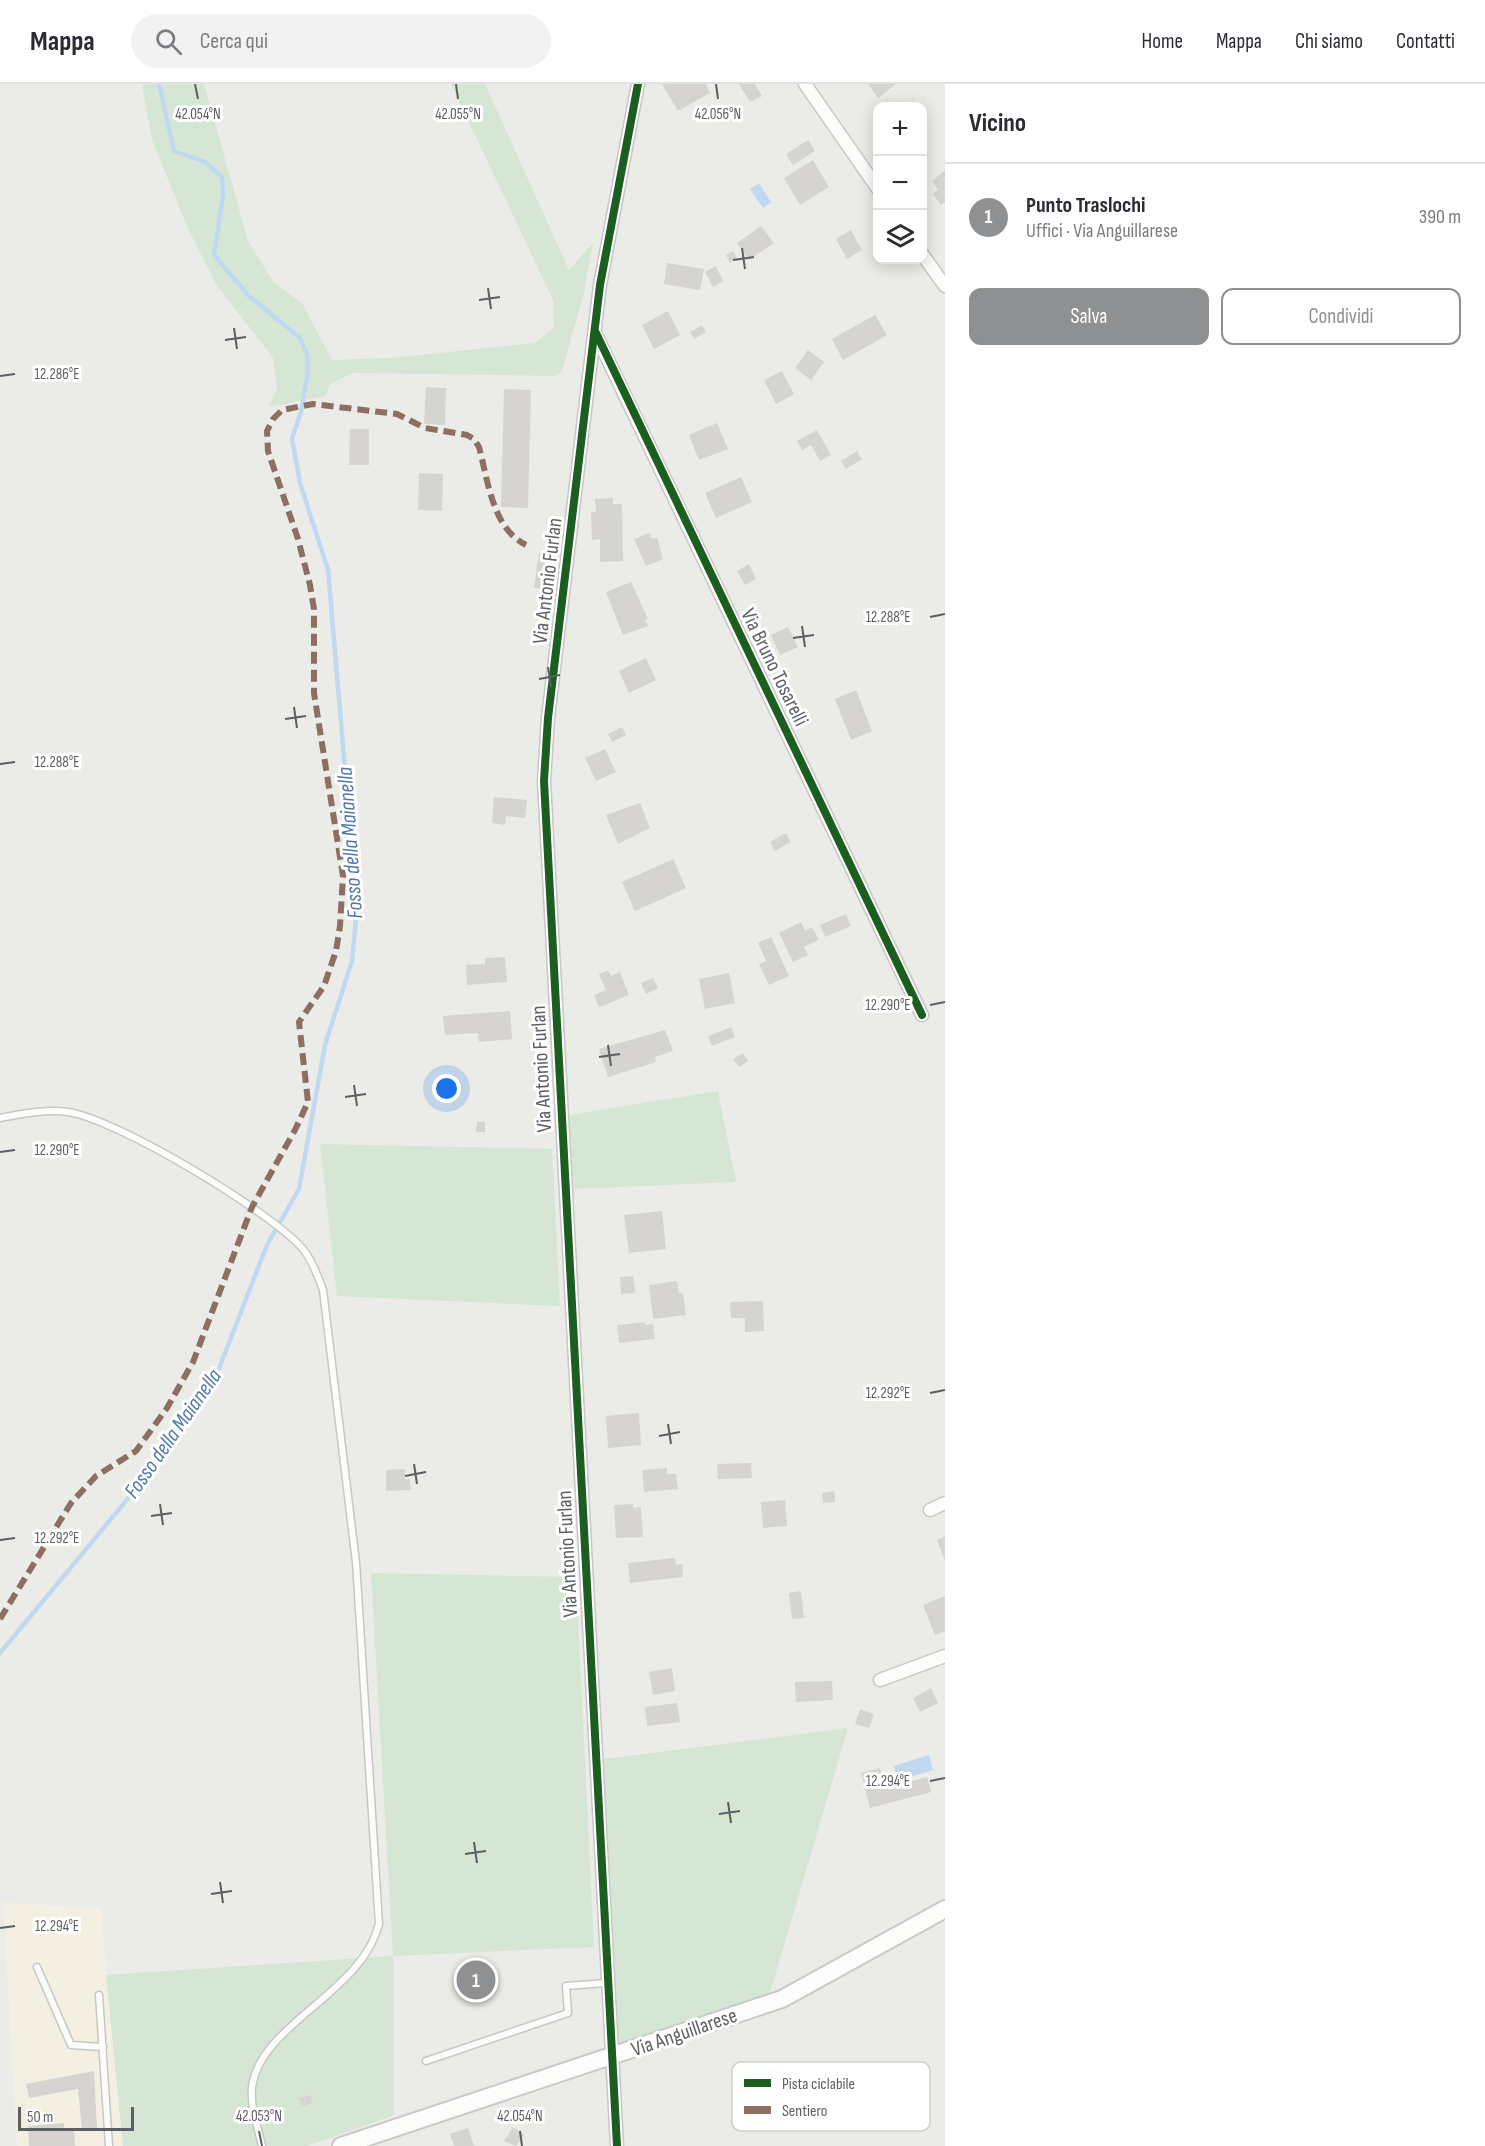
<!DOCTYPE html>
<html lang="it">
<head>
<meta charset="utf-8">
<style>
  body { margin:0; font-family:"Sofia Sans Condensed",sans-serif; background:#f2f2f3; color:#2b2b33 }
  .controls { position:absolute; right:18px; top:18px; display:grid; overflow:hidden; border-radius:12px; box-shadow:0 3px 15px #0003 }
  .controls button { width:54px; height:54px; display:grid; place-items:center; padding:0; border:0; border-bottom:2px solid #e1e1e2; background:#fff; color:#2b2b33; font:30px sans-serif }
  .scale { position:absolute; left:18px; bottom:15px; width:116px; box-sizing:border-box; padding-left:6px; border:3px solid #5c5f63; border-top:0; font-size:16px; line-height:21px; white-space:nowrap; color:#5c5f63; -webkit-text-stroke:4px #fff; paint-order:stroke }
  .you { position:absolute; left:447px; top:1005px; width:21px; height:21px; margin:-15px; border:4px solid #fff; border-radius:50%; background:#1a73e8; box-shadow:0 0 0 9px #1a73e833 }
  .badge { display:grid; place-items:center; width:39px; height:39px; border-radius:50%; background:#8e9091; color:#fff; font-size:20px; font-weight:700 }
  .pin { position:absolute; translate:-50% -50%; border:3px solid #fff; box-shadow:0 2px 6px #0006 }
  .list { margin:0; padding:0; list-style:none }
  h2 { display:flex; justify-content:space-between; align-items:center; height:78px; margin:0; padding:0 24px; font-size:26px }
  h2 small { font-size:20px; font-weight:400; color:#7c7c81 }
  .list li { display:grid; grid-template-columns:39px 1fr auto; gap:18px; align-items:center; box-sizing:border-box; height:108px; padding:0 24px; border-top:2px solid #e1e1e2 }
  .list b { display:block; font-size:22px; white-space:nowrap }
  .list p { margin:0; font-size:20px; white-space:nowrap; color:#7c7c81 }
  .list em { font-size:20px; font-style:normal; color:#7c7c81 }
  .actions { display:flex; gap:12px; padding:18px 24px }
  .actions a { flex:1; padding:14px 0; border:2px solid #8e9091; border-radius:12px; text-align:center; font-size:21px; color:#8e9091 }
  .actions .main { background:#8e9091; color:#fff }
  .icon { flex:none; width:33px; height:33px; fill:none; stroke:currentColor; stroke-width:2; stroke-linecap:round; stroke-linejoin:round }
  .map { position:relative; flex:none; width:945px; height:2062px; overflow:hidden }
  header { display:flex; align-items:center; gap:36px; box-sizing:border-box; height:84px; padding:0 30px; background:#fff; border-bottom:2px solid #e1e1e2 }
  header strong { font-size:28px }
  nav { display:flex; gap:33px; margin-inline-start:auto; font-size:21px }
  .search { width:420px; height:54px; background:#f2f2f3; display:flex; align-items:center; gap:15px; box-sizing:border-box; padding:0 21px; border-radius:33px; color:#7c7c81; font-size:22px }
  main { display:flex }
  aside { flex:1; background:#fff }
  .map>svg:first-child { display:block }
</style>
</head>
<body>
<header>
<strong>Mappa</strong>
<div class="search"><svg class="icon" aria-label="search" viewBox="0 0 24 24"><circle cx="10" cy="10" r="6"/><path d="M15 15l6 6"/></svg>Cerca qui</div>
<nav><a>Home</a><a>Mappa</a><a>Chi siamo</a><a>Contatti</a></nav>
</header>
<main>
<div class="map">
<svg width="945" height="2062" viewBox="0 0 945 2062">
  <rect width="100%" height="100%" fill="#ebebe7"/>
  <!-- commercial -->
  <path fill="#f3f0e2" d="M3 1818 101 1825 123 2062H17Z"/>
  <!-- green -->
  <path fill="#d6e6d5" d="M142 0H204L248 157 274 199 302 219 332 276 392 274 535 259 554 244 553 216 451 0H485L569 186 593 159 584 208 562 287 555 292 353 289 330 300 325 312 269 323 277 304 273 274 216 200 189 147 152 56Z
    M718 1007 736 1098 573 1105 569 1031Z
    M320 1060 552 1065 560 1222 337 1212Z
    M371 1489 576 1493 594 1863 393 1872 394 2031 307 2062H123L106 1891 393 1872Z
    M848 1644 770 1909 619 1960 604 1675Z"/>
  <!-- water -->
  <path fill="#c0d9f0" d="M759 99 771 118 763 124 750 105Z
    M929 1671 933 1686 898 1697 894 1682Z"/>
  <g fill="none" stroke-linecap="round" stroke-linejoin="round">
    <!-- stream -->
    <path stroke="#c0d9f0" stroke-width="4.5" d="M0 1569 140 1400 215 1295 267 1161 299 1105 325 961 352 877 357 825 328 486 300 399 292 354 301 328 308 287 307 270 300 254 248 211 214 171 223 112 222 93 205 78 174 67 159 0"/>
  </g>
  <!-- building -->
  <path fill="#d5d4d1" d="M662 0H706L710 9 678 27Z
    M739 0H755L762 12 750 18Z
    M868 0H896L878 14Z
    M808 56 815 67 793 81 786 70Z
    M813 76 829 103 800 121 784 94Z
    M945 86V118L941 121 933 110 938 106 932 97Z
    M761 142 774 159 749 176 737 159Z
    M851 146 862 166 847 175 836 155Z
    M733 167 737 175 730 179 726 171Z
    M667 179 704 185 700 206 664 200Z
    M716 182 723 197 713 203 705 188Z
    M668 227 680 251 654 265 642 241Z
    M875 231 887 251 843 276 832 255Z
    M702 241 706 248 694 255 690 248Z
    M808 266 824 278 811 296 795 284Z
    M782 287 794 310 776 320 764 296Z
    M426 303 446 304 445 341 424 340Z
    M504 305 531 306 528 424 501 423Z
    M717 339 728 365 699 376 689 351Z
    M350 345H369V381H349Z
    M817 346 831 371 820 377 811 361 802 366 797 357Z
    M857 367 862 375 846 385 841 377Z
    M419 389 443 390 442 427 418 426Z
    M741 393 752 418 716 434 705 409Z
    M613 414V420H622L623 477 600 478V455L592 456 591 428H596L595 415Z
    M649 449 652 455 657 453 663 475 646 482 634 455Z
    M539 469 556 471 552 506 534 504Z
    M749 480 756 495 745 501 737 487Z
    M631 498 648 535 645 536 648 542 623 551 606 508Z
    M788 543 798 563 780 571 771 551Z
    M646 574 656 596 629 609 619 587Z
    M856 606 872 647 851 656 835 615Z
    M622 643 626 651 612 658 608 650Z
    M605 665 616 688 596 697 585 674Z
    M494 713 527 716 525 734 506 732 505 741 492 739Z
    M640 719 650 744 618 760 606 731Z
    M786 749 791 758 775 767 770 758Z
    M673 775 686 804 635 827 622 798Z
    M846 830 851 842 825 853 820 841Z
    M801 838 805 847 812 843 819 856 804 863 808 871 793 878 779 849Z
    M771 853 789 892 769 901 759 880 766 877 758 859Z
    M505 873 507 898 467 901 466 881 485 880V874Z
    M608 886 611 892 620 888 629 911 599 923 594 911 606 906 599 890Z
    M729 889 735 919 705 925 699 895Z
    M653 894 658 904 646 910 641 899Z
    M510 927 512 955 479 958 478 949 445 951 443 932Z
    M731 943 735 953 712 962 708 952Z
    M665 946 673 967 655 973 656 978 608 993 599 965Z
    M743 969 748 977 739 983 733 975Z
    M477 1038H485V1048H476Z
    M662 1127 666 1165 629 1169 624 1131Z
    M633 1192 635 1209 621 1210 620 1193Z
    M677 1197 679 1210 683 1209 686 1231 653 1235 649 1201Z
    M763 1217 764 1247 745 1248V1234H731L730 1218Z
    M645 1238V1241L653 1240 655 1255 619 1259 617 1241Z
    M639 1329 641 1361 608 1364 606 1332Z
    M751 1379 752 1394 718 1395 717 1380Z
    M667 1384V1390H676L678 1405 644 1408 642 1386Z
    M405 1385V1395H410L411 1406 386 1407V1386Z
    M834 1407 835 1418 823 1419 822 1409Z
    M785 1416 787 1442 763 1444 761 1418Z
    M633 1420V1424L641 1423 643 1453 616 1454 614 1421Z
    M945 1452V1477L937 1456Z
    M675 1474 676 1481 682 1480 683 1493 630 1499 628 1479Z
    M801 1507 804 1534 792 1535 789 1509Z
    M945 1512V1547L935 1551 923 1521Z
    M672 1584 675 1607 653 1611 649 1588Z
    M832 1597 833 1616 796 1618 795 1598Z
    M931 1604 938 1619 920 1628 913 1614Z
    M677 1619 680 1638 647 1642 645 1623Z
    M860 1625 874 1630 869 1644 855 1640Z
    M880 1684 885 1705 927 1693 931 1708 870 1724 861 1689Z
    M484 1881 491 1902 468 1910 460 1889Z
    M94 1987 97 2044 82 2045 78 2005 29 2014 26 2000Z
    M311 2011 313 2019 302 2022 299 2014Z
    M64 2039V2046L74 2045 75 2062H29L28 2042Z
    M513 2043 524 2051 516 2062 504 2057Z
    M468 2044 474 2062H454L450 2050Z"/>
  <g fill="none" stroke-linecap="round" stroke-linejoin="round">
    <!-- service casing -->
    <g stroke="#c7c7c7" stroke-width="9">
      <path id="service" d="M0 1034C22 1030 46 1025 68 1028 117 1035 270 1127 303 1165 312 1176 318 1192 323 1206L356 1478 379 1840C362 1909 260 1940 252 2003 250 2022 258 2044 262 2062
        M37 1883 71 1961 103 1963
        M99 1911 109 2062
        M426 1977 568 1929 566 1902 606 1899"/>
    </g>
    <!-- minor casing -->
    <g stroke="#c7c7c7" stroke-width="15">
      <path id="minor" d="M805 0 878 105
        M922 170 945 202
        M596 251 922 931
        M930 1426 945 1419
        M880 1596 945 1572
        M617 2062 544 697 548 634 600 201 638 0"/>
    </g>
    <!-- secondary casing -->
    <g stroke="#c8c9c9" stroke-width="20">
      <path id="secondary" d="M341 2062 782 1915 945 1825"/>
    </g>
    <!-- service -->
    <use href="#service" stroke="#fcfcfb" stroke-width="6"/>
    <!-- minor -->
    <use href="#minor" stroke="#fcfcfb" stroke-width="12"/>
    <!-- secondary -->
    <use href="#secondary" stroke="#fcfcfb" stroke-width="16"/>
    <!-- quiet -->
    <path stroke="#8d6e63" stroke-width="6" stroke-dasharray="12 6" stroke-linecap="butt" d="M0 1535 71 1419 96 1392 136 1367 167 1324 193 1278 252 1123 295 1046 308 1018 299 938 324 902 336 867 340 842 343 792 314 609V525L310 501 298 455 268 367 267 347 273 335 282 326 313 320 397 330 425 344 467 351 474 355 479 363C488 396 492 444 526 461"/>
    <!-- cycleway casing -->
    <g stroke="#fff" stroke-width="11">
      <path id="cycleway" d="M596 249 922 931
        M617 2062 544 697 548 634 600 201 638 0"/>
    </g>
    <!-- cycleway -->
    <use href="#cycleway" stroke="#1b5e20" stroke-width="8"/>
  </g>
  <!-- ticks -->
  <path fill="none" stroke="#5c5f63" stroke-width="2" d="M195 0 198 15M456 0 458 15M716 0 718 15M742 164 745 185M733 176 754 173M488 204 491 225M479 216 500 213M234 244 237 265M225 256 246 253M0 292 15 290M930 533 945 530M802 542 805 563M793 554 814 551M548 583 551 603M539 595 560 591M294 623 297 644M285 635 306 632M0 680 15 678M930 921 945 918M608 961 611 982M599 973 620 970M354 1001 357 1022M345 1013 366 1010M0 1068 15 1066M930 1309 945 1306M668 1340 671 1360M659 1352 680 1348M414 1380 417 1400M405 1392 426 1388M160 1420 163 1441M151 1432 172 1429M0 1456 15 1454M930 1697 945 1694M728 1718 731 1739M719 1730 740 1727M474 1758 477 1779M465 1770 486 1767M220 1798 223 1819M211 1810 232 1807M0 1844 15 1842M259 2047 262 2062M520 2047 522 2062"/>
  <g text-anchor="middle" stroke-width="6" stroke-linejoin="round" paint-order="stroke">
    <!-- street labels -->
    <g font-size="21" fill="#5c5f63" stroke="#fff">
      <text transform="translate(547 497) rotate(-83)" y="7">Via Antonio Furlan</text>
      <text transform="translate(775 583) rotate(64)" y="7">Via Bruno Tosarelli</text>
      <text transform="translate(541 985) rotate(-93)" y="7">Via Antonio Furlan</text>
      <text transform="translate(567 1470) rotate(-93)" y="7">Via Antonio Furlan</text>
      <text transform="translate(684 1948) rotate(-19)" y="7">Via Anguillarese</text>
    </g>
    <!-- water labels -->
    <g font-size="22" font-style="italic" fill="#5078ac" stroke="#fff">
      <text transform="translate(349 759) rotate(-94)" y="8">Fosso della Maianella</text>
      <text transform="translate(172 1349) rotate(-55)" y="8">Fosso della Maianella</text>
    </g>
  </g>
  <!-- legend -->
  <rect x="732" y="1978" width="198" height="69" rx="9" fill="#fff" stroke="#cecfd0" stroke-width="1.5"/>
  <rect x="744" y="1995" width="27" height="8" fill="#1b5e20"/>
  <rect x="744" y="2022" width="27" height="8" fill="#8d6e63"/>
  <g font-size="16" fill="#5c5f63">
    <text x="782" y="2005">Pista ciclabile</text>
    <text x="782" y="2032">Sentiero</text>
  </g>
  <g font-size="15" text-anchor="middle" fill="#5c5f63" stroke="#fff" stroke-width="6" stroke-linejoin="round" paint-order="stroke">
    <text x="198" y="35">42.054°N</text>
    <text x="458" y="35">42.055°N</text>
    <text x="718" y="35">42.056°N</text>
    <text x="57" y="295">12.286°E</text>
    <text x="888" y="538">12.288°E</text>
    <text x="57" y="683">12.288°E</text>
    <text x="888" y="926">12.290°E</text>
    <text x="57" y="1071">12.290°E</text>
    <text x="888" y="1314">12.292°E</text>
    <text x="57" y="1459">12.292°E</text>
    <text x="888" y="1702">12.294°E</text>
    <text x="57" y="1847">12.294°E</text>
    <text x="259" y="2037">42.053°N</text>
    <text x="520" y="2037">42.054°N</text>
  </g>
</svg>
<div class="controls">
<button>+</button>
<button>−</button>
<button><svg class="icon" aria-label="layers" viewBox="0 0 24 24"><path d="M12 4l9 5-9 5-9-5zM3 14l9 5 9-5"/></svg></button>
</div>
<div class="scale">50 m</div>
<div class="you"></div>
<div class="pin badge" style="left:476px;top:1896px">1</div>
</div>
<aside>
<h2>Vicino<small></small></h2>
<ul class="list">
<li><span class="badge">1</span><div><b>Punto Traslochi</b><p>Uffici · Via Anguillarese</p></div><em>390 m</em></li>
</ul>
<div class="actions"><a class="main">Salva</a><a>Condividi</a></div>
</aside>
</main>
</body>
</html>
